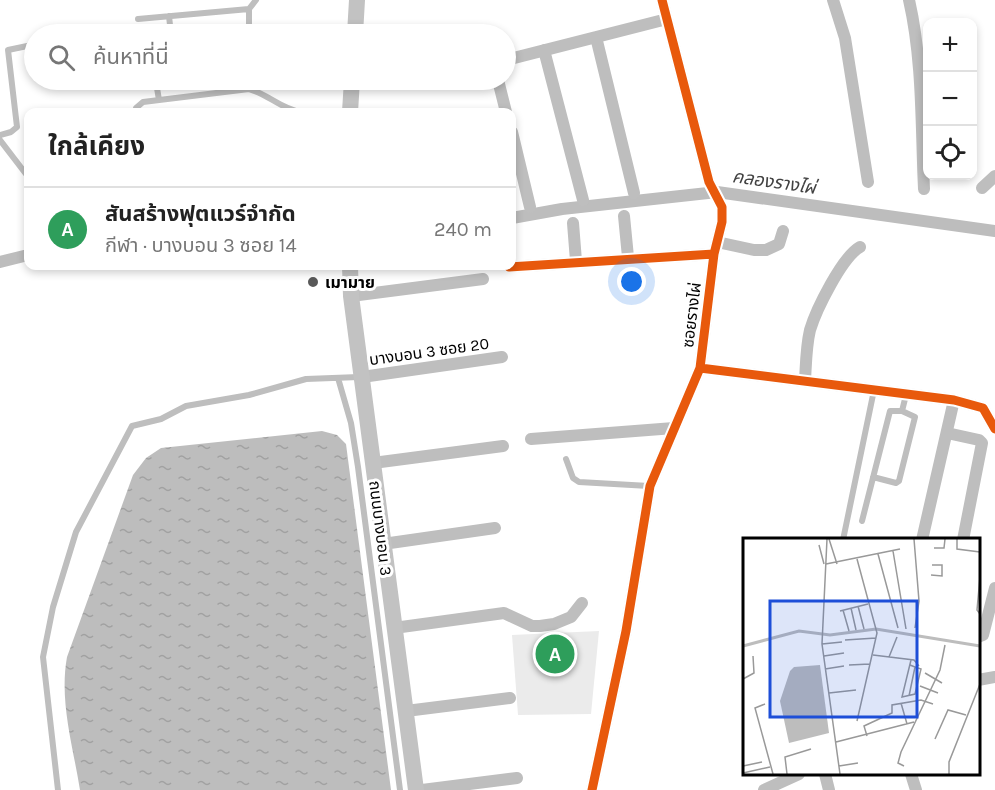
<!DOCTYPE html>
<html lang="th">
<head>
<meta charset="utf-8">
<style>
  body { margin:0; font-family:Karla,"Noto Sans Thai",sans-serif; background:#f2f2f2; color:#222 }
  .controls { position:absolute; right:18px; top:18px; display:grid; overflow:hidden; border-radius:12px; box-shadow:0 3px 9px #0003 }
  .controls button { width:54px; height:54px; display:grid; place-items:center; padding:0; border:0; border-bottom:2px solid #e0e0e0; background:#fff; color:#222; font:30px sans-serif }
  .you { position:absolute; left:632px; top:282px; width:21px; height:21px; margin:-15px; border:4px solid #fff; border-radius:50%; background:#1a73e8; box-shadow:0 0 0 9px #1a73e833 }
  .badge { display:grid; place-items:center; width:39px; height:39px; border-radius:50%; background:#111827; color:#fff; font-size:20px; font-weight:700 }
  .pin { position:absolute; translate:-50% -50%; border:3px solid #fff; box-shadow:0 2px 6px #0006 }
  .list { margin:0; padding:0; list-style:none }
  h2 { display:flex; justify-content:space-between; align-items:center; height:78px; margin:0; padding:0 24px; font-size:26px }
  h2 small { font-size:20px; font-weight:400; color:#767676 }
  .list li { display:grid; grid-template-columns:39px 1fr auto; gap:18px; align-items:center; box-sizing:border-box; height:84px; padding:0 24px; border-top:2px solid #e0e0e0 }
  .list b { display:block; font-size:22px; white-space:nowrap }
  .list p { margin:0; font-size:20px; white-space:nowrap; color:#767676 }
  .list em { font-size:20px; font-style:normal; color:#767676 }
  .icon { flex:none; width:33px; height:33px; fill:none; stroke:currentColor; stroke-width:2; stroke-linecap:round; stroke-linejoin:round }
  .map { position:relative; flex:none; width:995px; height:790px; overflow:hidden }
  .search { position:absolute; background:#fff; box-shadow:0 3px 9px #0003; left:24px; top:24px; width:492px; height:66px; display:flex; align-items:center; gap:15px; box-sizing:border-box; padding:0 21px; border-radius:33px; color:#767676; font-size:22px }
  .panel { position:absolute; background:#fff; box-shadow:0 3px 9px #0003; left:24px; top:108px; width:492px; height:162px; border-radius:12px }
  .map>svg:first-child { display:block }
</style>
</head>
<body>
<div class="map">
<svg width="995" height="790" viewBox="0 0 995 790">
  <defs>
    <pattern id="water-ripples" width="26" height="14" patternUnits="userSpaceOnUse" patternTransform="scale(1.5)"><rect width="26" height="14" fill="#bdbdbd"/><path d="M2 4q2-2 4 0t4 0M15 11q2-2 4 0t4 0" fill="none" stroke="#a1a1a1"/></pattern>
  </defs>
  <rect width="100%" height="100%" fill="#fff"/>
  <!-- green -->
  <path fill="#ebebeb" d="M599 631 591 714 518 715 512 635Z"/>
  <!-- water -->
  <path fill="url(#water-ripples)" d="M322 431 337 435 346 444 391 790H80C73 746 59 701 67 657L133 475 146 458 161 448Z"/>
  <g fill="none" stroke-linecap="round" stroke-linejoin="round">
    <!-- canal -->
    <path stroke="#bdbdbd" stroke-width="12" d="M512 218 562 209 717 192 995 231
      M0 262 28 255"/>
    <!-- lane -->
    <path stroke="#bebebe" stroke-width="6" d="M169 16 171 34
      M138 19 249 9
      M249 34V9L256 0
      M249 80V89
      M159 100 157 88 162 80
      M137 112 136 108 143 102 249 89C268 94 281 109 301 112
      M0 135 11 132 17 127 8 50 32 45
      M0 140 26 174
      M338 378 351 423 358 467 400 790
      M566 459 573 478 579 482 649 486
      M873 477 896 483 899 481 915 417 902 411
      M862 521 890 411H902L906 395
      M843 540 874 390
      M58 790 43 657 53 607 76 532 132 426 161 419 186 406 249 395 306 379 359 377"/>
    <!-- street -->
    <path stroke="#bebebe" stroke-width="12" d="M833 0 845 38 868 182
      M909 0C923 61 921 126 924 189
      M596 37 634 193
      M544 50 583 200
      M506 60 667 19
      M498 80 506 112
      M512 132 530 207
      M982 188 995 176
      M624 216 628 257
      M573 223 576 261
      M717 242 754 250H766L779 244 783 231
      M509 267 714 254
      M351 296 483 279
      M700 368 954 400 983 408 995 429
      M362 377 502 357
      M805 381C806 364 806 347 810 330 816 310 842 257 860 247
      M947 433 979 440 982 443 963 540
      M531 439 674 428
      M373 463 503 446
      M922 540 954 400
      M383 544 495 528
      M394 628 504 613 532 626H540L554 624 571 617 582 603
      M978 637 983 635 995 588
      M978 680 995 677
      M406 711 510 698
      M825 774 829 790
      M911 774 916 790
      M422 790 517 778
      M592 790 626 631 650 486 700 368 714 254 722 222V207L709 182 662 0
      M764 790 799 774"/>
    <!-- secondary -->
    <path stroke="#c2c2c2" stroke-width="16" d="M355 34 357 0
      M350 112 352 80
      M350 266 351 296 416 790"/>
    <!-- cycleway casing -->
    <g stroke="#fff" stroke-width="13">
      <path id="cycleway" d="M509 267 714 254
        M700 368 954 400 983 408 995 429
        M592 790 626 631 650 486 700 368 714 254 722 222V207L709 182 662 0"/>
    </g>
    <!-- cycleway -->
    <use href="#cycleway" stroke="#e8590c" stroke-width="9"/>
  </g>
  <!-- markers -->
  <circle fill="#595959" stroke="#fff" stroke-width="2" cx="313" cy="282" r="6"/>
  <g text-anchor="middle" stroke-width="6" stroke-linejoin="round" paint-order="stroke">
    <!-- poi labels -->
    <g font-size="16" font-weight="bold" fill="#000" stroke="#fff" text-anchor="start">
      <text x="325" y="288">เมามาย</text>
    </g>
    <!-- street labels -->
    <g font-size="16" fill="#000" stroke="#fff">
      <text transform="translate(691 315) rotate(-83)" y="6">ซอยรางไผ่</text>
      <text transform="translate(429 351) rotate(-8)" y="6">บางบอน 3 ซอย 20</text>
      <text transform="translate(381 528) rotate(83)" y="6">ถนนบางบอน 3</text>
    </g>
    <!-- water labels -->
    <g font-size="18" font-style="italic" fill="#424242" stroke="#fff">
      <text transform="translate(774 182) rotate(8)" y="6">คลองรางไผ่</text>
    </g>
  </g>
  <!-- overview -->
  <g transform="translate(743 538)">
    <rect width="237" height="237" fill="#fff"/>
    <path d="M77 127 86 195 46 205 37 163 47 133 51 129Z" fill="#bdbdbd"/>
    <path fill="none" stroke="#bdbdbd" stroke-width="3" d="M0 108 56 93 87 97 133 91 237 108"/>
    <path fill="none" stroke="#999" stroke-width="1.5" d="M84 1 79 106 97 236M86 1 94 26M171 1 176 63 172 90M214 1V11L237 14M76 7 81 26M191 10H201L202 1M150 13 163 91M135 16 155 90M83 26 157 11M188 37 199 38V27H189M237 39 234 72 237 76M115 68 121 91M108 70 113 92M100 72 106 93M97 73 125 66M102 102 133 100M79 106 99 104M130 117 171 122 176 128M81 118 101 115M146 119 154 99M168 122 159 159 172 156 178 131 172 129M106 127 127 126M82 131 101 128M182 135 199 145M0 141 11 135 10 118M177 148 195 155M86 155 113 152M166 158 172 129 167 127M158 165 164 186M22 166 12 170 30 236M114 183 134 95 114 21M124 198 121 188 149 175V167L178 162 190 166M192 201 205 172 223 177M93 204 171 184M0 228 19 224M96 228 115 225M161 228 155 225 158 214 197 132 202 107M0 235 27 229M44 236 42 219 68 211M206 236V224L237 146"/>
    <path fill="#1d4ed8" fill-opacity="0.15" stroke="#1d4ed8" stroke-width="3" d="M27 63H174V179H27Z"/>
    <rect width="237" height="237" fill="none" stroke="#000" stroke-width="3"/>
  </g>
</svg>
<div class="controls">
<button>+</button>
<button>−</button>
<button><svg class="icon" aria-label="locate" viewBox="0 0 24 24"><circle cx="12" cy="12" r="6"/><path d="M12 2v4M12 18v4M2 12h4M18 12h4"/></svg></button>
</div>
<div class="you"></div>
<div class="pin badge" style="left:555px;top:654px;background:#2e9e5b">A</div>
<div class="search"><svg class="icon" aria-label="search" viewBox="0 0 24 24"><circle cx="10" cy="10" r="6"/><path d="M15 15l6 6"/></svg>ค้นหาที่นี่</div>
<section class="panel">
<h2>ใกล้เคียง<small></small></h2>
<ul class="list">
<li><span class="badge" style="background:#2e9e5b">A</span><div><b>สันสร้างฟุตแวร์จำกัด</b><p>กีฬา · บางบอน 3 ซอย 14</p></div><em>240 m</em></li>
</ul>
</section>
</div>
</body>
</html>
